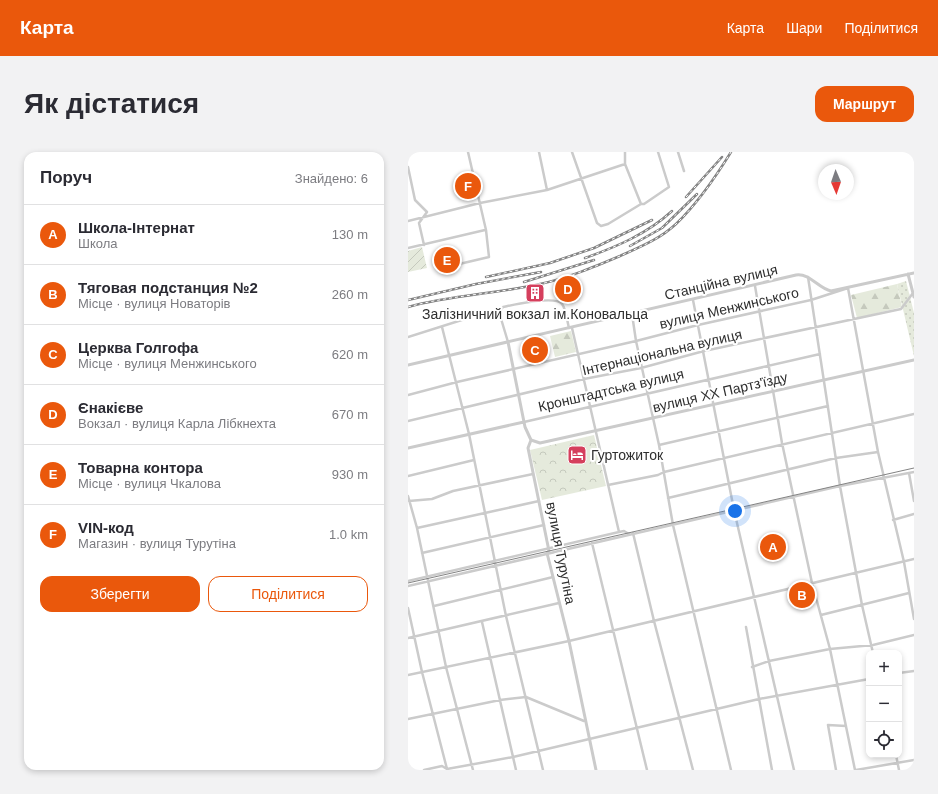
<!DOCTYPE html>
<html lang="uk">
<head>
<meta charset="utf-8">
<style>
  body { margin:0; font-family:Helvetica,sans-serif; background:#f2f2f3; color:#2b2b33 }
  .controls { position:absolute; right:12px; bottom:12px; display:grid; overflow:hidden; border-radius:8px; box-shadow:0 2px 6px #0003 }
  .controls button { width:36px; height:36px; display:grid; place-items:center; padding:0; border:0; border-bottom:1px solid #e1e1e2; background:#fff; color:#2b2b33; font:20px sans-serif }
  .compass { position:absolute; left:410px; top:12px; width:36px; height:36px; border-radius:50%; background:#fff; box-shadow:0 2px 6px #0003; rotate:178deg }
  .you { position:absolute; left:327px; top:359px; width:14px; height:14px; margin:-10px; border:3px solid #fff; border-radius:50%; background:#1a73e8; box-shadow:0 0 0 6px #1a73e833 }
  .badge { display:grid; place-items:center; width:26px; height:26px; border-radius:50%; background:#ea580c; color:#fff; font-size:13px; font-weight:700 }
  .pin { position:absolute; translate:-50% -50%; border:2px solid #fff; box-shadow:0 1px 4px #0006 }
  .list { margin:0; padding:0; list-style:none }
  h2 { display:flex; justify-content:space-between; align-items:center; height:52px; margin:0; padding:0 16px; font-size:17px }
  h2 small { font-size:13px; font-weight:400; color:#7c7c81 }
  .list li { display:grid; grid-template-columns:26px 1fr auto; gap:12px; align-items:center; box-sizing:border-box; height:60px; padding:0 16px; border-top:1px solid #e1e1e2 }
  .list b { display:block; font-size:15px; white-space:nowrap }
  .list p { margin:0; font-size:13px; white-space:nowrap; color:#7c7c81 }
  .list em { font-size:13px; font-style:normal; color:#7c7c81 }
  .actions { display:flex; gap:8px; padding:12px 16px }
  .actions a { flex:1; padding:9px 0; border:1px solid #ea580c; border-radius:12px; text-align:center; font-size:14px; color:#ea580c }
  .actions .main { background:#ea580c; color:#fff }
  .icon { flex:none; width:22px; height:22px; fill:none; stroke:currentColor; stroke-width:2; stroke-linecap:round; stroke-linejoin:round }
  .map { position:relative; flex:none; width:506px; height:618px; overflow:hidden; border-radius:12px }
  header { display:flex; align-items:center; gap:24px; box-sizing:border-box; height:56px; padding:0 20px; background:#ea580c; color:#fff }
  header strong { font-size:19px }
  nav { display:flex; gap:22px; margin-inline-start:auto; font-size:14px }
  .intro { display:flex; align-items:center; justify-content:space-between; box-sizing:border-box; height:96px; padding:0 24px }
  h1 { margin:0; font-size:28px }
  .button { padding:10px 18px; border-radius:12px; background:#ea580c; color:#fff; font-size:14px; font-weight:700 }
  main { display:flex; gap:24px; padding:0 24px }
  aside { flex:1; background:#fff; border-radius:12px; box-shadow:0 2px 6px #0003 }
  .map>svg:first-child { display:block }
</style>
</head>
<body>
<header>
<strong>Карта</strong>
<nav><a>Карта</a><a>Шари</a><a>Поділитися</a></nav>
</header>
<div class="intro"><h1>Як дістатися</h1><a class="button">Маршрут</a></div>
<main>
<aside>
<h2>Поруч<small>Знайдено: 6</small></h2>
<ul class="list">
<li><span class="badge">A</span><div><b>Школа-Інтернат</b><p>Школа</p></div><em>130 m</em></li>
<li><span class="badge">B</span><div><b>Тяговая подстанция №2</b><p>Місце · вулиця Новаторів</p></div><em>260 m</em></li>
<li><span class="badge">C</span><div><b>Церква Голгофа</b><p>Місце · вулиця Менжинського</p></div><em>620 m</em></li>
<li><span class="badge">D</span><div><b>Єнакієве</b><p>Вокзал · вулиця Карла Лібкнехта</p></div><em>670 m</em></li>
<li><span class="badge">E</span><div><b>Товарна контора</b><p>Місце · вулиця Чкалова</p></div><em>930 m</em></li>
<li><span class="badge">F</span><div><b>VIN-код</b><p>Магазин · вулиця Турутіна</p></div><em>1.0 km</em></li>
</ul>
<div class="actions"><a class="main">Зберегти</a><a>Поділитися</a></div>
</aside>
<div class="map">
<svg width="506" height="618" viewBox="0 0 506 618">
  <defs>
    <pattern id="grass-dots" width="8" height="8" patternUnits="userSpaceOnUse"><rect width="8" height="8" fill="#e5eadc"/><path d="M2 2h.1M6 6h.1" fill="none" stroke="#c5c9bd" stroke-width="1.8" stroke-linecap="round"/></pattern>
    <pattern id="forest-firs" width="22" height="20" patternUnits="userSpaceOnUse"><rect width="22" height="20" fill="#e5eadc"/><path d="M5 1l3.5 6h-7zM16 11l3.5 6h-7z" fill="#c5c9bd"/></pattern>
    <pattern id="park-crowns" width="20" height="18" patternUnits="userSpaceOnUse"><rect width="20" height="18" fill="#e5eadc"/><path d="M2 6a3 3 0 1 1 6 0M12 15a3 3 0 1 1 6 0" fill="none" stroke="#c5c9bd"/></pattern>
    <pattern id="garden-furrows" width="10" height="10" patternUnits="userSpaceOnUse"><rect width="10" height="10" fill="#e5eadc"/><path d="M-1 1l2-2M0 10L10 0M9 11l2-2" fill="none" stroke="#c5c9bd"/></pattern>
  </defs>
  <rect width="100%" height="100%" fill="#fff"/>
  <!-- grass -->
  <path fill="url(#grass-dots)" d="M498 129 506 161V204L489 132Z"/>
  <!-- forest -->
  <path fill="url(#forest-firs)" d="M489 132 494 155 449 166 443 143Z
    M163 179 168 200 147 205 142 184Z"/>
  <!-- park -->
  <path fill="url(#park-crowns)" d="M186 283 198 334 134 348 122 298Z"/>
  <!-- garden -->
  <path fill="url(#garden-furrows)" d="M14 95 19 116 0 120V99Z"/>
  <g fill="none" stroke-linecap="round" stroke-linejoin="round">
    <!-- minor -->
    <path stroke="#cbcbcb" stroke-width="2.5" d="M131 0 139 38
      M164 0 189 71 193 74 200 72 233 52H236L261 35 250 0
      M217 0V12L233 52
      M270 0 276 19
      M0 15 7 48 19 60 11 71 16 93
      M0 69 72 51 139 38 217 12
      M0 96 77 78
      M47 113 81 105 78 78 60 0
      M400 125 432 334 454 453 465 501
      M347 134 374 291 404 431 422 497 447 618
      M285 148 326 358 386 618
      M91 160 100 190
      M224 162 228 189 251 293 265 373 323 618
      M34 175 61 282 98 464 135 618
      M164 176 211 380 216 379 221 382
      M0 185 79 160H91L95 155C105 153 147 143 154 152 158 157 159 169 161 176
      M0 243 49 230 228 189 290 173 403 148 440 136 470 300 496 410 506 467
      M0 269 176 227 233 216 296 199 493 157 505 141
      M116 270 412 202
      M251 293 420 254
      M501 321 506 349
      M0 324 66 308
      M200 333 250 323 256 320 506 262
      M0 344 9 376 38 515 65 618
      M260 346 428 306 470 300
      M1 349 24 347 45 339 125 322
      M485 368 506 362
      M9 376 131 349
      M225 381 246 469 285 618
      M184 391 239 618
      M14 401 136 373
      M0 429 211 380
      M0 434 432 334 506 320
      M26 454 145 425
      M0 456 14 520 39 617
      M413 463 501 441
      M74 470 108 618
      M338 475 364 618
      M0 486 151 451
      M344 515 361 509 422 497 465 493 506 483
      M491 521 506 519
      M0 523 161 489 506 407
      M0 567 92 548 118 545 176 569
      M488 603 491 618
      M16 618 34 614 39 617 105 605 351 547 461 527
      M428 618 420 573 438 574
      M448 618 506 608"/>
    <!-- tertiary -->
    <path stroke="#cbcbcb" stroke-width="3" d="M500 122 506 145
      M100 190 117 275 123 288
      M0 213 388 123C402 121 410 136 423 139L506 121
      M123 288 132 291 506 208
      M123 288 120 296 141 399 139 401 161 489 188 618
      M0 296 116 270"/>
    <!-- tram -->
    <path stroke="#838383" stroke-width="1" d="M0 431 506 316"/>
    <!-- rail casing -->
    <g stroke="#838383" stroke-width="2.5">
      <path id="rail" d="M278 45 314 5
        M222 94 254 76 289 42
        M177 106C208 95 239 82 264 59
        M78 125 142 111 186 96 244 68
        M116 130 186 108
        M0 148 68 132 133 120
        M0 155C43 143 88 142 132 132 160 126 186 115 212 104 232 95 252 87 268 72 290 51 307 26 323 0"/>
    </g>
    <!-- rail -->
    <use href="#rail" stroke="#fff" stroke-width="1" stroke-dasharray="3" stroke-linecap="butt"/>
  </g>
  <!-- icons -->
  <defs>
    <g id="building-square" transform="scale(1)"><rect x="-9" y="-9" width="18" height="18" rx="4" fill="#d53f5d" stroke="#fff"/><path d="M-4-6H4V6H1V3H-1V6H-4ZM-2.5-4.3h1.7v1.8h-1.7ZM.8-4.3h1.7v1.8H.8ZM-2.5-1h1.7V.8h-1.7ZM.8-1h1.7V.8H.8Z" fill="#fff"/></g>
    <g id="hotel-square" transform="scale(1)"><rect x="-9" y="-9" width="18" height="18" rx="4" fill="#d53f5d" stroke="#fff"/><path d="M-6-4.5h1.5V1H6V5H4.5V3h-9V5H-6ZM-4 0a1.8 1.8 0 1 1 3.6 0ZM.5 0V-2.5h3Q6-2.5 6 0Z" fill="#fff"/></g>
  </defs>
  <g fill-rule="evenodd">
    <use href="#building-square" x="127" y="141"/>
    <use href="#hotel-square" x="169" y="303"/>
  </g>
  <g text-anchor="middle" stroke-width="4" stroke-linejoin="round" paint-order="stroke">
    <!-- street labels -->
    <g font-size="14" fill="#2e2e2e" stroke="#fff">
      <text transform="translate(313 130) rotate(-13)" y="5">Станційна вулиця</text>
      <text transform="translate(321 156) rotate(-13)" y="5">вулиця Менжинського</text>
      <text transform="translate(254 200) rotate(-13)" y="5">Інтернаціональна вулиця</text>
      <text transform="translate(203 238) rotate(-13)" y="5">Кронштадтська вулиця</text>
      <text transform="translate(312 240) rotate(-13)" y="5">вулиця XX Партз'їзду</text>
      <text transform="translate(153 401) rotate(79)" y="5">вулиця Турутіна</text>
    </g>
    <!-- poi labels -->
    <g font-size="14" fill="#2e2e2e" stroke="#fff">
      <text x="127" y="167">Залізничний вокзал ім.Коновальца</text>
      <text x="183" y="308" text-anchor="start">Гуртожиток</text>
    </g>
  </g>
</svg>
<div class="controls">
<button>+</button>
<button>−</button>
<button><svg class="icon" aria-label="locate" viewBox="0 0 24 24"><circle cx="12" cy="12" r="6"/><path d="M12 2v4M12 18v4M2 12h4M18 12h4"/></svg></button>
</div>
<svg class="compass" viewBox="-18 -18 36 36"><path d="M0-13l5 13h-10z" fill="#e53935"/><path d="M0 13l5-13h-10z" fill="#7c7c81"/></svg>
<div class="you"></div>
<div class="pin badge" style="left:365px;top:395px">A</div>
<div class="pin badge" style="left:394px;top:443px">B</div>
<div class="pin badge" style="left:127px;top:198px">C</div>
<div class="pin badge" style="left:160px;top:137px">D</div>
<div class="pin badge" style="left:39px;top:108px">E</div>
<div class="pin badge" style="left:60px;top:34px">F</div>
</div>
</main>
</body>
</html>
